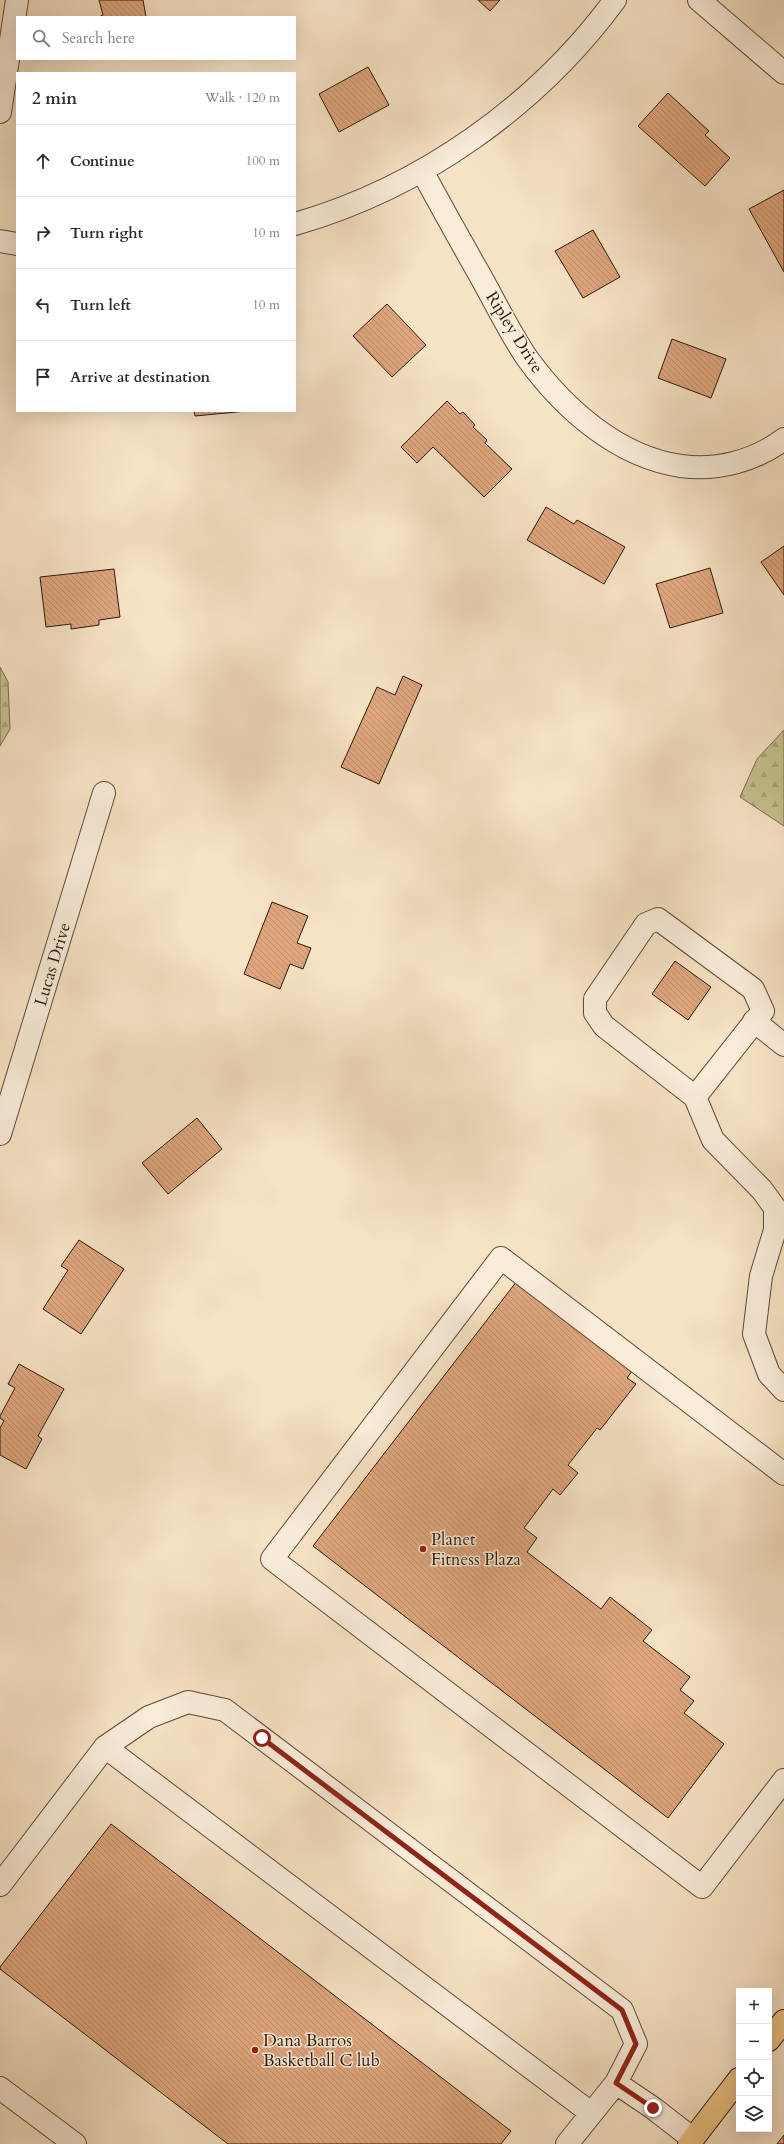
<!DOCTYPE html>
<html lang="en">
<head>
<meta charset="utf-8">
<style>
  body { margin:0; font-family:Cardo,serif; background:#f7f7f7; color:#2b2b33 }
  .controls { position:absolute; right:12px; bottom:12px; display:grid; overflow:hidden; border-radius:0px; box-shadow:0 4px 16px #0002 }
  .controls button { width:36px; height:36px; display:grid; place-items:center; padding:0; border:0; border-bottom:1px solid #e1e1e2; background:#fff; color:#2b2b33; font:20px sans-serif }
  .stop { position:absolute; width:12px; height:12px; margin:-9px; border:3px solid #8f2418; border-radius:50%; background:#fff }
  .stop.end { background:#8f2418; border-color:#fff; box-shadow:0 1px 4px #0008 }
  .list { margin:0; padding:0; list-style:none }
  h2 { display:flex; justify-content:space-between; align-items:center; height:52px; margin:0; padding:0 16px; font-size:17px }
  h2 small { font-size:13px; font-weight:400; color:#7c7c81 }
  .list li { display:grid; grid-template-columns:26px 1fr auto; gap:12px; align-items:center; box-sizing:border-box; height:72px; padding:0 16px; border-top:1px solid #e1e1e2 }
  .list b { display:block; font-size:15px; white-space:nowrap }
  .list em { font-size:13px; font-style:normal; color:#7c7c81 }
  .icon { flex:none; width:22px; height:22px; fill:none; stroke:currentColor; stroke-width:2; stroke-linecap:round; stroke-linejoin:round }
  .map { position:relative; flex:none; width:784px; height:2144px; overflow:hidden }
  .search { position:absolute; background:#fff; box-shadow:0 4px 16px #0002; left:16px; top:16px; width:280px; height:44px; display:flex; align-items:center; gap:10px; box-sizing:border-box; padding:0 14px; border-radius:0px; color:#7c7c81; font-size:15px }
  .panel { position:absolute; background:#fff; box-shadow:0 4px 16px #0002; left:16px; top:72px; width:280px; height:340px; border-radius:0px }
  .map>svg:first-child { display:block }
</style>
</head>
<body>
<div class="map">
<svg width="784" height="2144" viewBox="0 0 784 2144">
  <defs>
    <pattern id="forest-firs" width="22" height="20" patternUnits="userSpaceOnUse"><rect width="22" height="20" fill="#c4c18f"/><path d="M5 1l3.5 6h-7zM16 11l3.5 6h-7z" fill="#a8a57a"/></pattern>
    <pattern id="building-back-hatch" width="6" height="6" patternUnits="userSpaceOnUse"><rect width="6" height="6" fill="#dfa67e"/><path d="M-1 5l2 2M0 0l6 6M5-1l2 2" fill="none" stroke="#bf8e6c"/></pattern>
  </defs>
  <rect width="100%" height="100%" fill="#f6e2c4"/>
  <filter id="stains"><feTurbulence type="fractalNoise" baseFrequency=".005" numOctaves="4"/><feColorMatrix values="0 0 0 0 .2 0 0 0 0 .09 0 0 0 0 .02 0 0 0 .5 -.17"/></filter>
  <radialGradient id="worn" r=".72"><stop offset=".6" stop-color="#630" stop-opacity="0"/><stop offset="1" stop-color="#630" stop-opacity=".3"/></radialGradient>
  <!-- forest -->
  <path fill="url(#forest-firs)" stroke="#766d4e" d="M0 667 8 682 10 729 0 746Z
    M784 730V826L740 797 757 759Z"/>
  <!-- building -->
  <path fill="url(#building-back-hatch)" stroke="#29190d" d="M99 0H143L146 17H99L103 15Z
    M478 0H500L490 11Z
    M368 67 389 105 339 132 319 94Z
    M668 93 709 131 705 135 730 158 705 186 638 126Z
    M784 190V272L749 209Z
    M593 230 620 277 583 298 555 251Z
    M387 304 426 345 392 377 353 336Z
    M672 339 726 359 711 398 658 378Z
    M447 401 460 414 463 412 475 425 473 427 487 440 485 443 512 469 484 497 433 447 417 463 401 447Z
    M194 411H247L195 416Z
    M546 507 574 524 577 520 625 547 604 584 527 540Z
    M784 546V595L761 562Z
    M710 568 723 613 670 628 656 584Z
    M114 569 120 617 99 620V625L71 629V624L46 627 40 577Z
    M403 676 422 685 379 784 341 767 377 687 395 695Z
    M272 902 308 916 297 943 311 948 303 969 290 964 280 989 244 974Z
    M675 961 711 987 688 1020 652 994Z
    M197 1118 222 1149 168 1194 142 1163Z
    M79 1240 124 1269 81 1334 43 1309 68 1270 61 1266Z
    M517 1281 633 1370 627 1378 636 1384 600 1430 597 1428 568 1465 578 1473 560 1495 553 1489 524 1528 537 1538 527 1552 601 1609 610 1597 652 1630 643 1641 690 1677 680 1690 694 1701 684 1713 724 1744 668 1818 313 1546Z
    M19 1364 64 1389 38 1436 42 1439 26 1469 0 1455V1428L4 1421 0 1418V1416L15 1388 8 1384Z
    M111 1824 511 2131 501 2144H228L0 1969V1967Z
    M784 2135V2144H777Z"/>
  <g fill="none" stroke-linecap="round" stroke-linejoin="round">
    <!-- minor casing -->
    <g stroke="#5c4b3b" stroke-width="24">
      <path id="minor" d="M699 0 784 73
        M0 112 17 0
        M422 171C441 206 461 242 481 277 496 304 510 333 527 358 564 409 618 457 681 466 717 471 755 461 784 439
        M295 224C421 188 537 106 615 0
        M0 241 17 244
        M754 1021 784 1045
        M695 1097 763 1011 753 989 658 919 646 924 595 999V1013L604 1026 695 1097 713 1140 762 1190 775 1208V1230L761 1276 754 1334 769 1374 784 1390
        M0 1134 104 793
        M784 1474 501 1258 272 1559 702 1887 784 1780
        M105 1747 591 2113
        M0 1885 105 1747 149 1717 188 1702 225 1710 622 2010 636 2044 616 2083 567 2144
        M616 2083 653 2108 693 2139
        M0 2088 75 2144"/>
    </g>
    <!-- major casing -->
    <g stroke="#29190d" stroke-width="24">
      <path id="major" d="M769 2040 784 2021
        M689 2144 739 2079"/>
    </g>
    <!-- minor -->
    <use href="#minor" stroke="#f9ecd9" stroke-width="22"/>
    <!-- major -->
    <use href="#major" stroke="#ebc182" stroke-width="22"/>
  </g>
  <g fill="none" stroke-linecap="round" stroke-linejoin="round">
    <!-- route -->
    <path stroke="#8f2418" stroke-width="5" d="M262 1738 622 2010 636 2044 616 2083 653 2108"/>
  </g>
  <!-- markers -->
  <g fill="#8f2418" stroke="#f9ecd9" stroke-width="1.5">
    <circle cx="423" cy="1549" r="4"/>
    <circle cx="255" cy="2050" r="4"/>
  </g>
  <g text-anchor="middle" stroke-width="3" stroke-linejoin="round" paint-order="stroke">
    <!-- street labels -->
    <g font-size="17" fill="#29190d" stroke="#f9ecd9">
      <text transform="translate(515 332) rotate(58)" y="6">Ripley Drive</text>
      <text transform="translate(52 964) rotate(-73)" y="6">Lucas Drive</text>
    </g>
    <!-- poi labels -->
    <g font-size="17" fill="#29190d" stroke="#f9ecd9" text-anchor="start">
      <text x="431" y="1545">Planet<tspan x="431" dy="20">Fitness Plaza</tspan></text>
      <text x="263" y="2046">Dana Barros<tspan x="263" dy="20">Basketball C lub</tspan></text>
    </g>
  </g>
  <rect width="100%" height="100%" filter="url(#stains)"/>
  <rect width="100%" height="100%" fill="url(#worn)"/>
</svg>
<div class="controls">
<button>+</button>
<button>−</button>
<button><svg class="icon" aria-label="locate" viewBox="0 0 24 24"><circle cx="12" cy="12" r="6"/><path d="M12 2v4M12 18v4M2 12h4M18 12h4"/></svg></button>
<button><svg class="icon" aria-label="layers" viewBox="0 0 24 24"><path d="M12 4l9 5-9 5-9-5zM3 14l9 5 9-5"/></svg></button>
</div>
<div class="stop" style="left:262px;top:1738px"></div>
<div class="stop end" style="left:653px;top:2108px"></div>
<div class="search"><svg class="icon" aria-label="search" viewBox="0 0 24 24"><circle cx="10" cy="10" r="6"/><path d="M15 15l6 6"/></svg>Search here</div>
<section class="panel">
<h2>2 min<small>Walk · 120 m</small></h2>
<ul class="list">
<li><svg class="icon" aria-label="ahead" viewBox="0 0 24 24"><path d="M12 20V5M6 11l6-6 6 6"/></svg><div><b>Continue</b></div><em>100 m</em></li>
<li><svg class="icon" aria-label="right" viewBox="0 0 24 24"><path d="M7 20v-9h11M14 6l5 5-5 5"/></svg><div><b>Turn right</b></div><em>10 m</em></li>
<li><svg class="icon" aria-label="left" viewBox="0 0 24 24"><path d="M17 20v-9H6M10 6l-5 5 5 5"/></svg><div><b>Turn left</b></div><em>10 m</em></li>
<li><svg class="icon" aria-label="arrive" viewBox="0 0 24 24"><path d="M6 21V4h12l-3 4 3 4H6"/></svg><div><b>Arrive at destination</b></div></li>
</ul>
</section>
</div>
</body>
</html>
